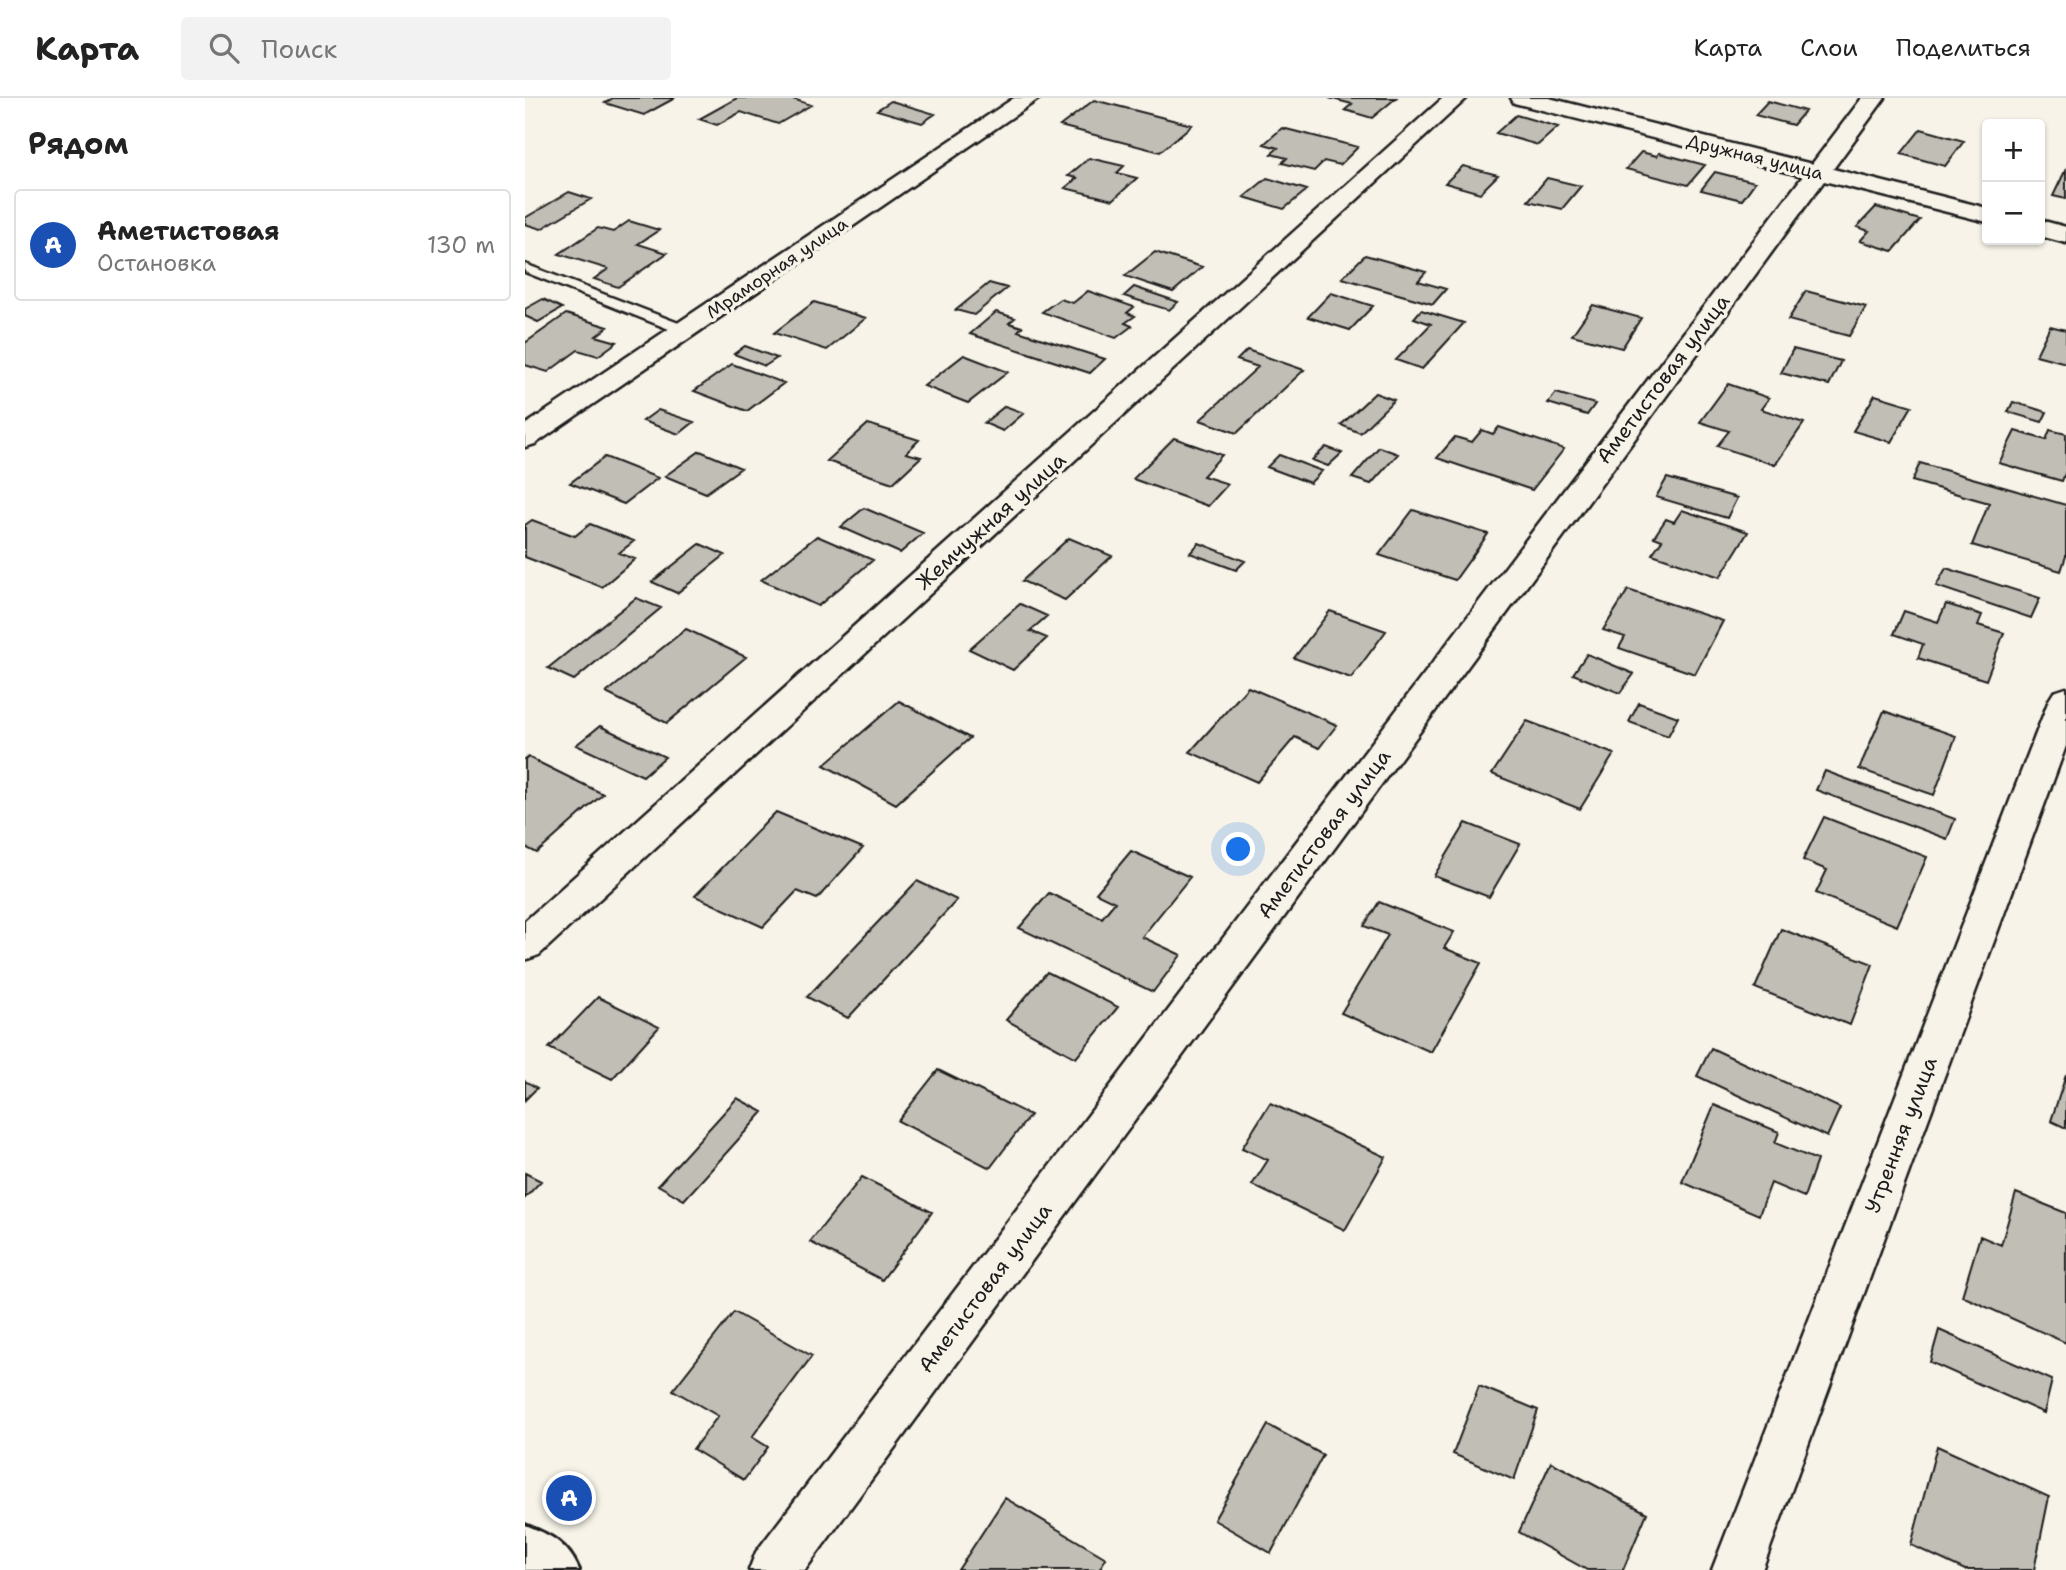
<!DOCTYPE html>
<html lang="ru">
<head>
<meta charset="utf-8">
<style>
  body { margin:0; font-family:"Shantell Sans",sans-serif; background:#f2f2f2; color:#222 }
  .controls { position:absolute; right:21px; top:21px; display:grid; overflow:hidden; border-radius:7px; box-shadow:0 2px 5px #0004 }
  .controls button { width:63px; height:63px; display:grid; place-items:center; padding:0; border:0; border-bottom:2px solid #e0e0e0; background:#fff; color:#222; font:35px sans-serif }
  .you { position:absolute; left:714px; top:752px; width:24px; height:24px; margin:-18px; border:5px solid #fff; border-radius:50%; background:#1a73e8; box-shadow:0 0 0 10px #1a73e833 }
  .badge { display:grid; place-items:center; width:46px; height:46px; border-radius:50%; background:#ea580c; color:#fff; font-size:23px; font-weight:700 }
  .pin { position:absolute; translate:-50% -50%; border:4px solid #fff; box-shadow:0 2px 7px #0006 }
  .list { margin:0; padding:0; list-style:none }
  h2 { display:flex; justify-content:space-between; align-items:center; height:91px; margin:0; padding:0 28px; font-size:30px }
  h2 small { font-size:23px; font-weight:400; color:#767676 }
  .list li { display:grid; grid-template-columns:46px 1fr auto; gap:21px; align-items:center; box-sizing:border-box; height:112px; margin:0 14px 14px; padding:0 14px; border:2px solid #e0e0e0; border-radius:7px }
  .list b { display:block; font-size:26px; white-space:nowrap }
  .list p { margin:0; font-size:23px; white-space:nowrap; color:#767676 }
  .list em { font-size:23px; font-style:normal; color:#767676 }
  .icon { flex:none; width:38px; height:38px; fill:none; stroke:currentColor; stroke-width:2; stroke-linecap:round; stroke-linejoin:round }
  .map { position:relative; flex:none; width:1541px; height:1472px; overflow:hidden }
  header { display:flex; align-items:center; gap:42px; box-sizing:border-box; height:98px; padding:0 35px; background:#fff; border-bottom:2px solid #e0e0e0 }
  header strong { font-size:33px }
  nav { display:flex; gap:38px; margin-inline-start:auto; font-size:24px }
  .search { width:490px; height:63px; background:#f2f2f2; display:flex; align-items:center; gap:18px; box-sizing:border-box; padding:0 24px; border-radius:7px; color:#767676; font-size:26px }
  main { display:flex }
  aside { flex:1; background:#fff }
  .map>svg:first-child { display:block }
</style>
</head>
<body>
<header>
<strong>Карта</strong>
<div class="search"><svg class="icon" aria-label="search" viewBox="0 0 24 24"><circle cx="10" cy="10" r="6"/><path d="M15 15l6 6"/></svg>Поиск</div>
<nav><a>Карта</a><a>Слои</a><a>Поделиться</a></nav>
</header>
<main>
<aside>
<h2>Рядом<small></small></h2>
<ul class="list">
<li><span class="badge" style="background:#1a4fb4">A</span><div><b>Аметистовая</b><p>Остановка</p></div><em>130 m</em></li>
</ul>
</aside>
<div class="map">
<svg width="1541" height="1472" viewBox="0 0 1541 1472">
  <rect width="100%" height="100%" fill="#f7f3e8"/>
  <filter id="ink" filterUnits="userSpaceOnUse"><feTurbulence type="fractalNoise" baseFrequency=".0143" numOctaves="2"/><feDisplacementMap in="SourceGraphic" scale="14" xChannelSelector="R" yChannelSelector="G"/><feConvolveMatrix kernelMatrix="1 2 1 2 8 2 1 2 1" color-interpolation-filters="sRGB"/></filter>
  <g filter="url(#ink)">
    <!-- building -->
    <path fill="#c0beb5" stroke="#1c1c1c" stroke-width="2" d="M88 0H150L119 17 80 5Z
      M212 0H265L286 7 253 26 216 14 192 27 174 21Z
      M804 0H871L847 20 820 12 827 6Z
      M569 2 667 27 635 54 535 28Z
      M366 3 410 16 397 25 352 12Z
      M1243 3 1280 13 1268 27 1230 17Z
      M991 17 1033 29 1013 47 971 35Z
      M757 30 833 49 815 67 799 63 789 73 757 65 762 60 746 56 753 50 739 46Z
      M1396 31 1439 43 1420 68 1376 56Z
      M1116 54 1132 58 1134 55 1180 67 1163 87 1101 71Z
      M564 60 599 68 592 75 612 80 588 102 540 90 552 80 543 78Z
      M938 68 973 77 955 95 920 85Z
      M1541 71V101L1528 98Z
      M1190 74 1230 84 1217 102 1176 92Z
      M742 80 782 92 759 111 719 99Z
      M1022 80 1056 88 1037 111 1003 103Z
      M44 94 66 101 16 131 0 126V120Z
      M1351 109 1395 122 1368 153 1335 143 1344 133 1332 129Z
      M104 123 134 132 113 146 142 155 93 189 69 181 83 171 34 156 73 130 88 134Z
      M630 154 677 169 648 194 600 178Z
      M840 157 901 174 893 183 921 191 908 206 817 180Z
      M464 185 482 190 449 217 431 212Z
      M609 189 653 204 644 212 599 198Z
      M563 193 609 209 602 215 610 218 600 225 607 228 591 240 517 214 535 201 548 205Z
      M1281 193 1341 209 1324 238 1263 222Z
      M806 195 848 208 825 232 783 219Z
      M18 201 37 210 13 224 0 218V211Z
      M289 204 341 220 302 252 249 235Z
      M1068 207 1116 220 1097 250 1047 237Z
      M896 212 939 225 897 271 871 262 906 226 889 220Z
      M471 214 490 220 484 225 497 229 493 233 580 261 565 275 445 236Z
      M41 216 83 229 71 238 92 244 73 258 53 252 23 274 0 267V245Z
      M1525 228 1541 232V265L1511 257Z
      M220 248 252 260 240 268 209 256Z
      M1268 251 1316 263 1304 287 1256 275Z
      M722 252 779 272 712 335 675 322 733 269 712 262Z
      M439 257 483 274 443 305 399 288Z
      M207 266 259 285 222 313 169 293Z
      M1203 286 1244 300 1236 311 1279 325 1250 367 1192 348 1204 333 1175 324Z
      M850 295 869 302 835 335 816 327Z
      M1031 295 1070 306 1062 317 1023 305Z
      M1350 297 1387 308 1366 344 1328 333Z
      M1488 304 1522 314 1517 324 1483 314Z
      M480 308 499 315 478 333 459 325Z
      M133 312 169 324 154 336 118 323Z
      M343 326 394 342 381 355 396 359 368 385 302 363Z
      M974 329 1039 351 1007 392 912 360 930 339 947 344 957 332 968 336Z
      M1525 332 1541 336V373L1537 383 1474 365 1490 333 1521 342Z
      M649 340 697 357 678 378 703 386 683 408 608 381Z
      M801 349 817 355 803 368 787 362Z
      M854 349 873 356 846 386 827 380Z
      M175 353 216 370 181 395 140 378Z
      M754 357 797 373 785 385 742 369Z
      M80 359 133 380 99 406 45 385Z
      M1395 365 1541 407V458L1536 473 1447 447 1464 405 1387 383Z
      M1142 380 1212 400 1202 420 1131 399Z
      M339 410 398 435 375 455 316 429Z
      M888 412 963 436 930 482 854 457Z
      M1157 412 1223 434 1195 479 1127 456 1137 442 1129 439 1141 421 1149 424Z
      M7 422 50 438 65 426 109 443 94 455 110 461 77 489 0 459V427Z
      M292 438 348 462 293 508 236 482Z
      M544 440 587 458 540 502 497 483Z
      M674 445 720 463 711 472 665 455Z
      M175 446 200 457 152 495 127 484Z
      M1421 470 1515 500 1506 520 1411 488Z
      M1103 492 1198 523 1170 576 1094 550 1100 539 1078 532Z
      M111 500 136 510 49 582 23 570Z
      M495 506 522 518 505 533 522 540 488 572 444 551Z
      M1421 506 1457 517 1453 527 1479 535 1461 582 1393 560 1398 546 1369 536 1379 513 1413 524Z
      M805 513 861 533 826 580 769 560Z
      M161 531 221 559 142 625 81 595Z
      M1062 556 1109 576 1095 595 1048 576Z
      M723 589 812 627 794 650 770 639 732 684 665 654Z
      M374 603 445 640 371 706 299 667Z
      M1114 605 1153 619 1143 638 1104 624Z
      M1359 613 1431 638 1409 697 1334 671Z
      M1002 623 1089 656 1055 711 967 676Z
      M75 628 140 659 118 678 51 647Z
      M3 659 78 696 12 755 0 749V661Z
      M1300 673 1430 721 1422 741 1291 692Z
      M251 714 338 750 292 801 272 793 238 829 170 798Z
      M1299 719 1402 759 1372 828 1291 795 1302 772 1278 762Z
      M941 725 995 746 964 799 909 778Z
      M606 753 665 779 617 839 656 857 628 894 494 830 524 795 577 820 590 804 571 795Z
      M392 783 432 802 323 920 282 899Z
      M854 804 929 834 919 850 956 865 906 954 816 915 863 837 839 828Z
      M1256 831 1348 866 1325 927 1230 890Z
      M522 874 593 909 551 960 481 922Z
      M73 899 134 929 87 981 24 950Z
      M1186 950 1315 1010 1302 1039 1172 978Z
      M413 972 505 1017 465 1070 373 1023Z
      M1541 977V1030L1526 1023Z
      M0 983 12 990 0 1002Z
      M212 1000 238 1014 159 1102 133 1087Z
      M745 1005 861 1059 820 1132 727 1087 743 1062 717 1050Z
      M1189 1007 1254 1034 1250 1045 1292 1062 1279 1099 1246 1085 1234 1117 1157 1084Z
      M0 1075 16 1083 0 1100Z
      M337 1079 407 1114 357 1182 285 1144Z
      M1491 1095 1541 1115V1245L1437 1198 1455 1138 1476 1147Z
      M209 1214 287 1258 227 1339 243 1349 219 1382 168 1351 193 1318 148 1292Z
      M1414 1232 1527 1282 1519 1315 1405 1264Z
      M954 1288 1013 1312 989 1382 928 1356Z
      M743 1327 798 1357 746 1455 689 1422Z
      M1412 1348 1524 1399 1509 1472H1440L1386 1447Z
      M1026 1364 1122 1415 1098 1472H1062L994 1434Z
      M480 1400 581 1460 574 1472H433Z"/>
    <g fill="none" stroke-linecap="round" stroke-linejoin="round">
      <!-- lane casing -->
      <g stroke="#1c1c1c" stroke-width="5">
        <path id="lane" d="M0 166 164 229 165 232 164 235H154L0 174Z"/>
      </g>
      <!-- street casing -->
      <g stroke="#1c1c1c" stroke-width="5">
        <path id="street" d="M489 0H515L10 346 0 349V327Z
          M918 0H942L14 857 0 862V823Z
          M986 0H1024L1287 66 1337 0H1360L1308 71 1462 110V124L1299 83 280 1472H224L231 1454 1278 78 989 5Z
          M1515 122 1541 129V145L1515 138Z
          M1541 590V648L1237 1472H1187L1524 602 1529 594Z"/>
      </g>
      <!-- secondary casing -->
      <g stroke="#1c1c1c" stroke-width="6">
        <path id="secondary" d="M0 1427C26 1437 43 1446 54 1472H0Z"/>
      </g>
      <!-- lane -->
      <use href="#lane" fill="#f7f3e8" fill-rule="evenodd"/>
      <!-- street -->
      <use href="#street" fill="#f7f3e8" fill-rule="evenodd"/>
      <!-- secondary -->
      <use href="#secondary" fill="#f7f3e8" fill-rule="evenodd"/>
    </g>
  </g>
  <g text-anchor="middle" stroke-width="7" stroke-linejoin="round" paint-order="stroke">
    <!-- far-street labels -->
    <g font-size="18" fill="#1c1c1c" stroke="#f7f3e8">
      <text transform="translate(1230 59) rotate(14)" y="6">Дружная улица</text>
      <text transform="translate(252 170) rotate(-34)" y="6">Мраморная улица</text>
    </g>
    <!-- street labels -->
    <g font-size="21" fill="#1c1c1c" stroke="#f7f3e8">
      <text transform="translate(1138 281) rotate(-53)" y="7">Аметистовая улица</text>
      <text transform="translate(466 423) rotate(-42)" y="7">Жемчужная улица</text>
      <text transform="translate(799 736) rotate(-53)" y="7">Аметистовая улица</text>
      <text transform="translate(1376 1037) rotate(-69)" y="7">Утренняя улица</text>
      <text transform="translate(460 1190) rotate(-53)" y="7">Аметистовая улица</text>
    </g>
  </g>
</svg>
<div class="controls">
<button>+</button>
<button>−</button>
</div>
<div class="you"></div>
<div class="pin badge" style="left:44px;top:1400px;background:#1a4fb4">A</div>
</div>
</main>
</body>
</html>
